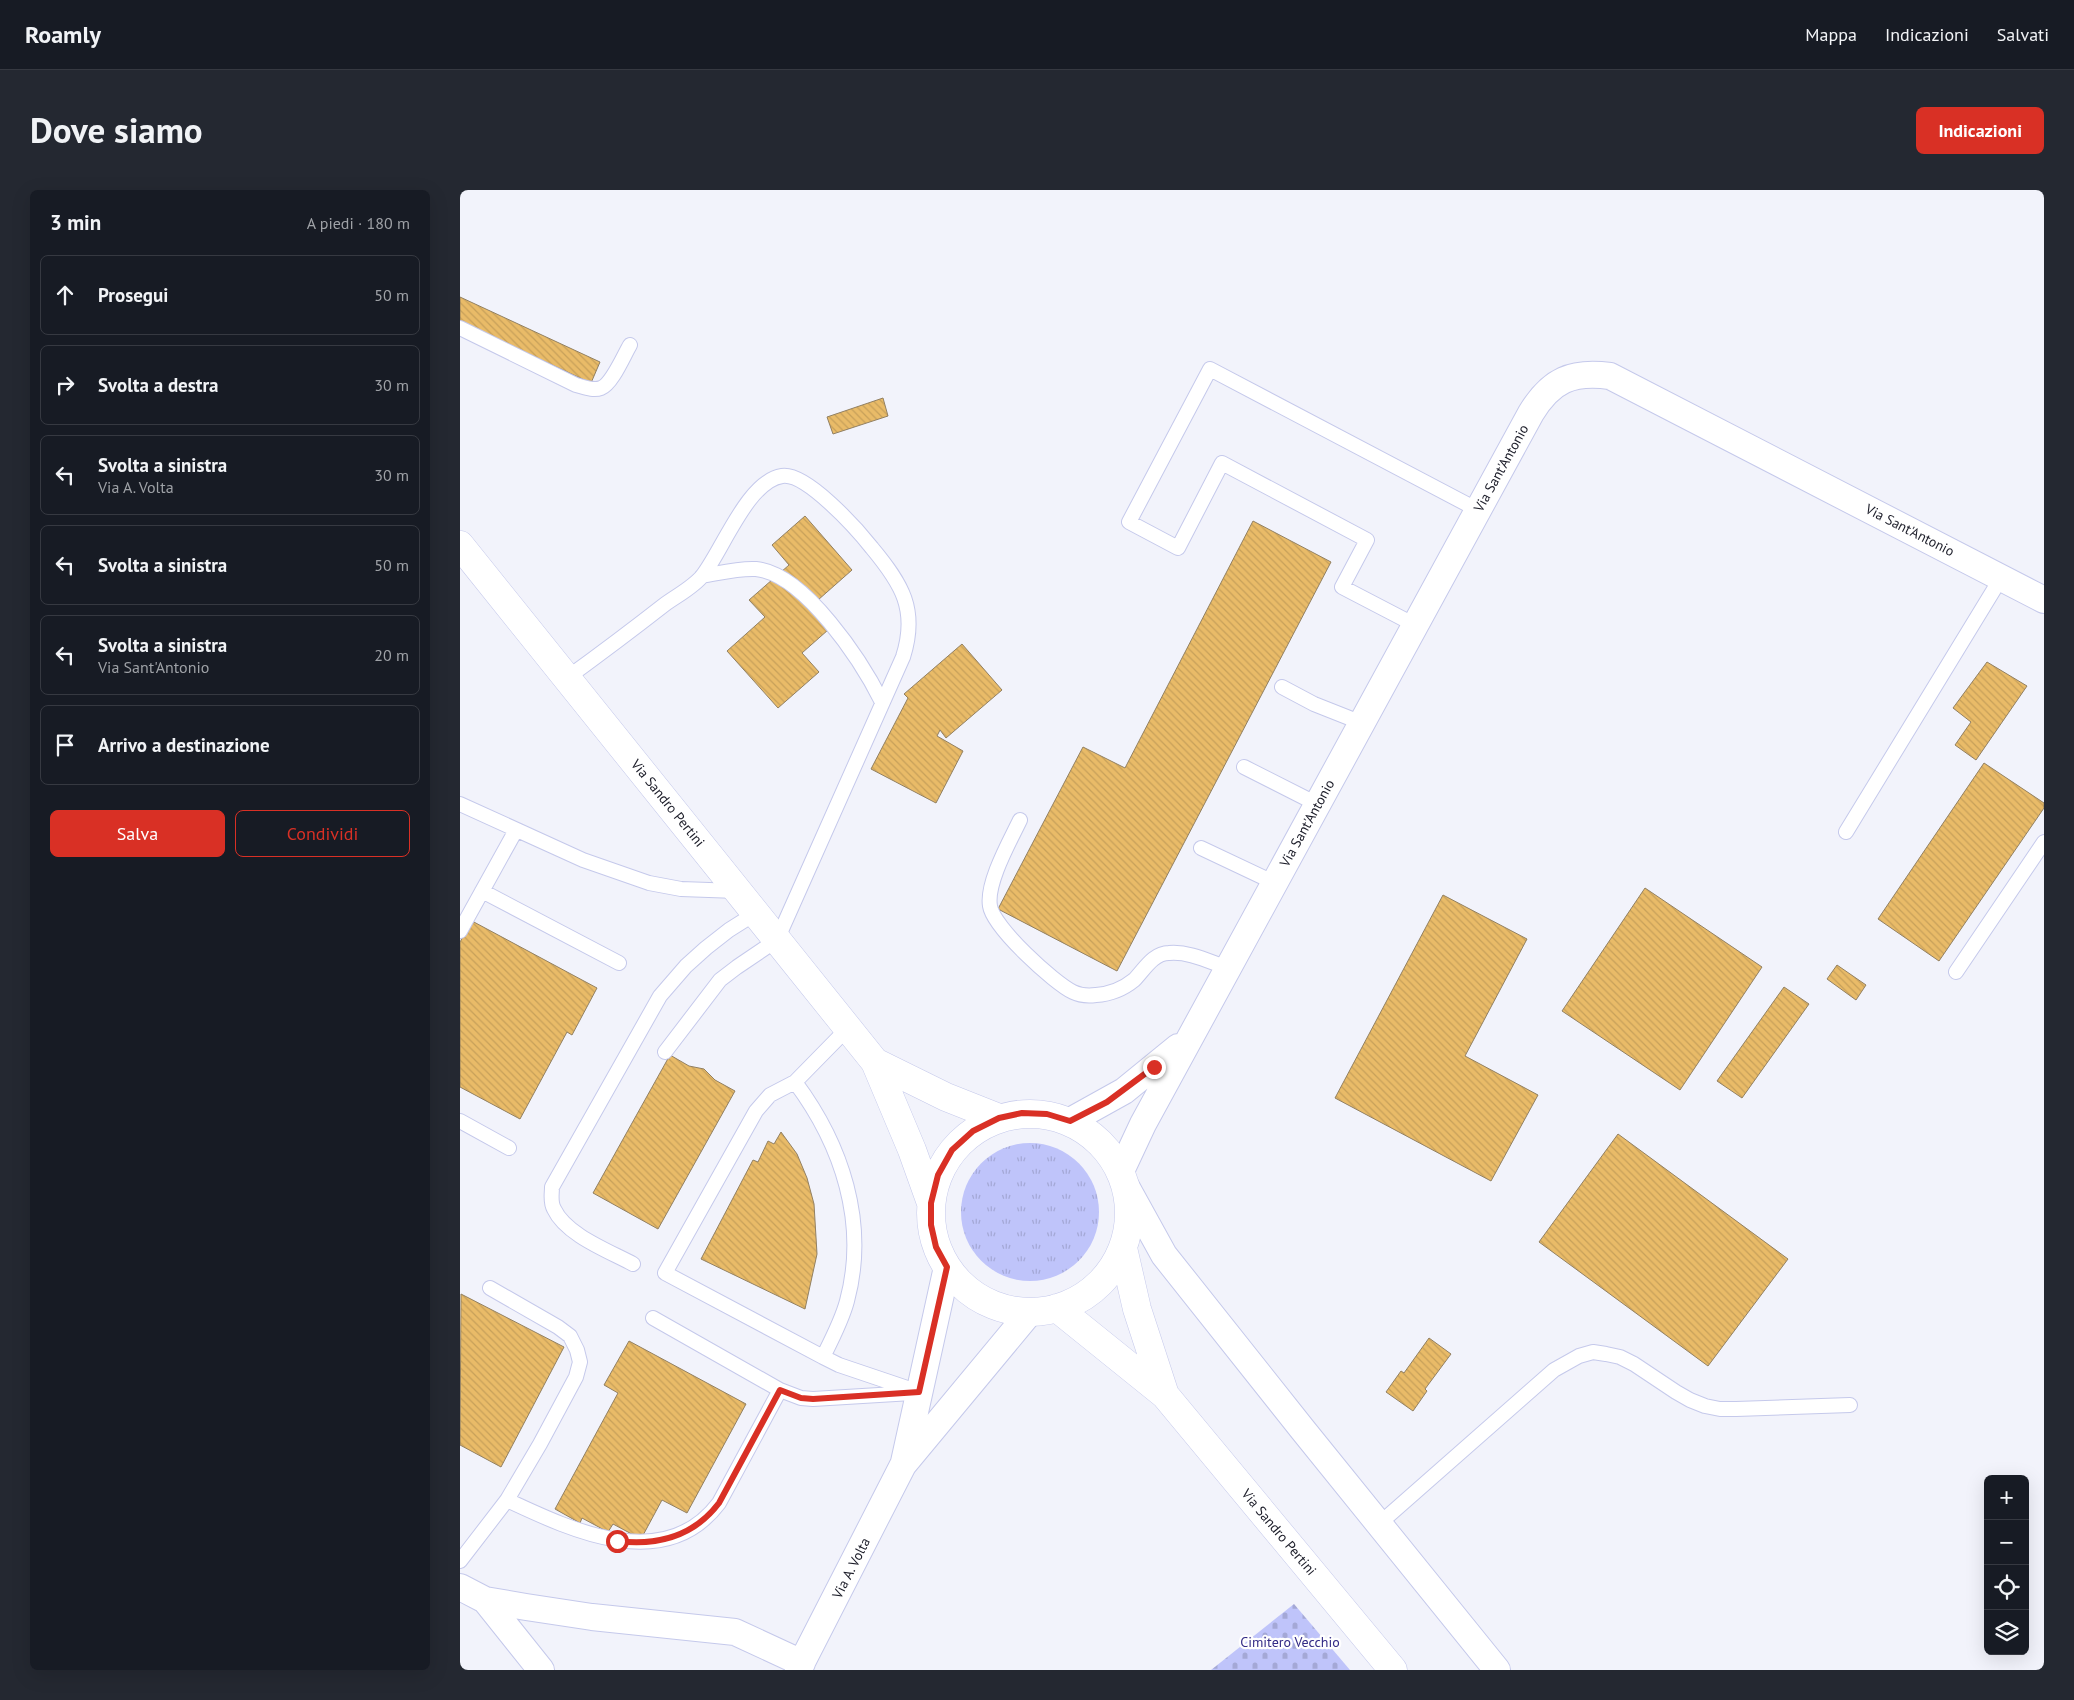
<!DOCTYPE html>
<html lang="it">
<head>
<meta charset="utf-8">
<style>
  body { margin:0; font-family:"PT Sans",sans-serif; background:#242831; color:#f1f3f6 }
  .controls { position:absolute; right:15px; bottom:15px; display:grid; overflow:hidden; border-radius:8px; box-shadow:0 5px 20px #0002 }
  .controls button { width:45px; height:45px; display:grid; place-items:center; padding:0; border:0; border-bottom:1px solid #363941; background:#171b24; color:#f1f3f6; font:25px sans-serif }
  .stop { position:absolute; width:15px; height:15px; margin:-11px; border:4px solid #d93025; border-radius:50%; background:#fff }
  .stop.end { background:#d93025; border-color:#fff; box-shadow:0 1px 5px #0008 }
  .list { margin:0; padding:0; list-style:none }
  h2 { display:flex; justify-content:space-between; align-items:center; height:65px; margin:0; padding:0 20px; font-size:21px }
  h2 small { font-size:16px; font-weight:400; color:#9ea1a6 }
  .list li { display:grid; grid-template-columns:32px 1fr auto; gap:15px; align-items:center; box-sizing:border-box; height:80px; margin:0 10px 10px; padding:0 10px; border:1px solid #363941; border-radius:8px }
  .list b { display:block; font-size:19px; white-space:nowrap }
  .list p { margin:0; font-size:16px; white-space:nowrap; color:#9ea1a6 }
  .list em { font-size:16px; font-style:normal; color:#9ea1a6 }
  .actions { display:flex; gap:10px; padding:15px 20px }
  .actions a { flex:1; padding:11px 0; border:1px solid #d93025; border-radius:8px; text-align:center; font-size:18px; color:#d93025 }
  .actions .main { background:#d93025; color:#fff }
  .icon { flex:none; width:28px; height:28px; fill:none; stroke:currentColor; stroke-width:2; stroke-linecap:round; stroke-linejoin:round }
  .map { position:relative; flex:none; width:1584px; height:1480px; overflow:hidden; border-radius:8px }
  header { display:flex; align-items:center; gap:30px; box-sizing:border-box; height:70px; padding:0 25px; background:#171b24; border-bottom:1px solid #363941 }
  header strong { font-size:24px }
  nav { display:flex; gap:28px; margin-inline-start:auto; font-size:18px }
  .intro { display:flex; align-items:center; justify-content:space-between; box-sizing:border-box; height:120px; padding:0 30px }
  h1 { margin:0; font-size:35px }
  .button { padding:12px 22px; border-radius:8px; background:#d93025; color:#fff; font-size:18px; font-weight:700 }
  main { display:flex; gap:30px; padding:0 30px }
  aside { flex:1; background:#171b24; border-radius:8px; box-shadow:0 5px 20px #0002 }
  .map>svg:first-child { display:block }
</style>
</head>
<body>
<header>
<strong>Roamly</strong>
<nav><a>Mappa</a><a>Indicazioni</a><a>Salvati</a></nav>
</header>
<div class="intro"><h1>Dove siamo</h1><a class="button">Indicazioni</a></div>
<main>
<aside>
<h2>3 min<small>A piedi · 180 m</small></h2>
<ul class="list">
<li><svg class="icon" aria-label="ahead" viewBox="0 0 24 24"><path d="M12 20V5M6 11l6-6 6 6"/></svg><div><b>Prosegui</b></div><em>50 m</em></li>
<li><svg class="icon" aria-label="right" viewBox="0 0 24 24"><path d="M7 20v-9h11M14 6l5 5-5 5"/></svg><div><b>Svolta a destra</b></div><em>30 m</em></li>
<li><svg class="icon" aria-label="left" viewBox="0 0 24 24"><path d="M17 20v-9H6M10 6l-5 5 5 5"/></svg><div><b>Svolta a sinistra</b><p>Via A. Volta</p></div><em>30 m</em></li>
<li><svg class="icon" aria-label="left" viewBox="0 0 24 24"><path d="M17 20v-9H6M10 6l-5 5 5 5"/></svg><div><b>Svolta a sinistra</b></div><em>50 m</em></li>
<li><svg class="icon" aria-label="left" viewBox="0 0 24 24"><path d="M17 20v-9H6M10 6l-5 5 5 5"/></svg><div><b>Svolta a sinistra</b><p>Via Sant'Antonio</p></div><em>20 m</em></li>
<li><svg class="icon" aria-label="arrive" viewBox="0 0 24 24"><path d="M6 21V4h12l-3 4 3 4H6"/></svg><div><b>Arrivo a destinazione</b></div></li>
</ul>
<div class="actions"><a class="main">Salva</a><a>Condividi</a></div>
</aside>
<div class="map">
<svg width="1584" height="1480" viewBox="0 0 1584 1480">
  <defs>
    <pattern id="grass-tufts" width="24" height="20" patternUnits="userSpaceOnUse" patternTransform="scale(1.25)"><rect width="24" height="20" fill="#bfc4fa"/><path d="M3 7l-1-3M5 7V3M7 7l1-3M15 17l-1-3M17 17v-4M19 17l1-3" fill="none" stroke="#a4a8d6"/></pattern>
    <pattern id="cemetery-stones" width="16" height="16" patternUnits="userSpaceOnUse" patternTransform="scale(1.25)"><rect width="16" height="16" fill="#bfc4fa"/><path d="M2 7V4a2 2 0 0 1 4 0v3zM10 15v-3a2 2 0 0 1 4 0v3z" fill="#a4a8d6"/></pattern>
    <pattern id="building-back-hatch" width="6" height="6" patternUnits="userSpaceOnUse" patternTransform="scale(1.25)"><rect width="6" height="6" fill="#e9bb68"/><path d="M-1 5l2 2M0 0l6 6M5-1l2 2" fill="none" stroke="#c7a05a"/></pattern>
  </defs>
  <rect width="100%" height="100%" fill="#f2f3fb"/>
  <!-- grass -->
  <path fill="url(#grass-tufts)" d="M501 1022a69 69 0 1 1 138 0a69 69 0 1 1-138 0Z"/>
  <!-- cemetery -->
  <path fill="url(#cemetery-stones)" d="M834 1414 890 1480H751Z"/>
  <!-- building -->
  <path fill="url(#building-back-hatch)" stroke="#928062" d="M0 107 140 172 131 193 0 132Z
    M423 208 428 226 373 244 367 227Z
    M345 326 392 380 358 410 377 432 342 463 359 482 318 518 267 461 305 427 289 410 329 375 312 355Z
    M793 331 871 372 657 781 538 719 623 557 665 578Z
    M502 454 542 500 486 548 480 540 477 546 503 561 476 613 411 579 448 508 444 504Z
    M1527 472 1567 496 1516 570 1495 555 1511 532 1493 518Z
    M1524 573 1584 613V618L1479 771 1418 729Z
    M1185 698 1302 777 1220 900 1102 821Z
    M983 705 1067 749 1005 866 1078 905 1031 991 875 908Z
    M12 731 137 798 112 845 107 842 60 929 0 897V752Z
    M1377 775 1406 795 1396 810 1367 789Z
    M1324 797 1349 814 1282 908 1257 891Z
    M210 865 229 876 244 879 255 890 275 901 198 1039 133 1003Z
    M321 942 337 964 347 988 354 1014 357 1064 345 1119 241 1069 293 970 298 972 308 951 314 954Z
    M1158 944 1328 1069 1248 1176 1079 1052Z
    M1 1104 104 1157 41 1277 0 1255Z
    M969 1148 991 1164 965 1199 967 1201 953 1221 926 1202 941 1181 944 1183Z
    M169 1151 286 1214 227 1323 202 1310 181 1349 153 1334 148 1342 122 1328 120 1333 95 1319 158 1203 144 1195Z"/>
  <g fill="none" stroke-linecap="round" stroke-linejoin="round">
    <!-- service casing -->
    <g stroke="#c5c9eb" stroke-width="16">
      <path id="service" d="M0 138 116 195C124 197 133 201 141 198 152 194 164 165 170 155
        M242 386C260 383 278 378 296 379 345 384 402 472 422 512
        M955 435 882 397 907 350 762 273 718 358 669 332 750 179 1018 320
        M107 488C140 464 172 440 204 415 216 406 234 397 243 385 263 359 288 291 322 286 346 282 397 339 412 358 442 394 458 420 443 467L317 750 277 777 260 790 205 862
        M822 497 854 514 902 533
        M784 577 857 614
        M0 614 123 670 189 693 221 699 277 701
        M560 630C550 651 526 693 530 716 533 737 594 793 613 802 621 806 628 806 636 805 650 804 663 799 674 790 684 780 693 763 709 763 729 761 750 772 768 778
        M1386 642 1541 388
        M741 658 815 693
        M22 701 159 773
        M0 741 56 640
        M1496 782 1584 652
        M335 892 388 838
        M0 931 49 958
        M173 1074C149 1061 106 1045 94 1019 90 1012 92 1004 92 997L200 806 226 776 246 758 269 740 296 723
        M193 1128 320 1200 341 1208 353 1209 452 1203
        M363 1167C372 1149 382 1130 387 1111 408 1033 382 955 335 892L310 905 296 921 205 1083 363 1167 379 1175 459 1202
        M47 1310C111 1340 205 1385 259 1313L320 1200
        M919 1334 1094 1180 1119 1166 1133 1162 1146 1164 1160 1167 1174 1174 1216 1202 1230 1210 1245 1216 1260 1219H1276L1390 1215
        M0 1371 47 1310 80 1254 116 1187 120 1172 117 1160 110 1146 98 1137 30 1098"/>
    </g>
    <!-- minor casing -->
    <g stroke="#c5c9eb" stroke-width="28">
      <path id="minor" d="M610 931 664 901 718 857
        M661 981 683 934 1071 223C1091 190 1112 181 1150 186L1584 410
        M667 998 704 1065 843 1240 1037 1480
        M444 1272 487 1077
        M0 1397 25 1410 66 1417 132 1427 275 1442 342 1473
        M25 1410 81 1480
        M338 1480 443 1275 570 1122"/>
    </g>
    <!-- secondary casing -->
    <g stroke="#c5c9eb" stroke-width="29">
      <path id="secondary" d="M0 355 415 872 452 960 471 1013
        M415 872 486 907 539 928
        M471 1023a99 99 0 1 1 198 0a99 99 0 1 1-198 0Z
        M663 1058 677 1119 705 1205
        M597 1118 705 1205 933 1480"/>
    </g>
    <!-- service -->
    <use href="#service" stroke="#fff" stroke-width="14"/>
    <!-- minor -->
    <use href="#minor" stroke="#fff" stroke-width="26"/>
    <!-- secondary -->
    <use href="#secondary" stroke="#fff" stroke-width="28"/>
  </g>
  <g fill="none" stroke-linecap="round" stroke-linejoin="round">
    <!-- route -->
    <path stroke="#d93025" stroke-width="6" d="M157 1351C198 1356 234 1346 259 1313L320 1200 341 1208 353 1209 459 1202 487 1077 476 1057 471 1035V1013L478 985 492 960 513 941 539 928 562 923 587 924 610 931 647 912 694 877"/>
  </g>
  <g text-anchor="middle" stroke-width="4.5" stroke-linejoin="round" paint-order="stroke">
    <!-- street labels -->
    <g font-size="14" fill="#1b1c28" stroke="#fff">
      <text transform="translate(1041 278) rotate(-61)" y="5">Via Sant'Antonio</text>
      <text transform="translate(1450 340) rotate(27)" y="5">Via Sant'Antonio</text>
      <text transform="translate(208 613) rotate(51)" y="5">Via Sandro Pertini</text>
      <text transform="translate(847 633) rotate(-61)" y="5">Via Sant'Antonio</text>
      <text transform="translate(819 1342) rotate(50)" y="5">Via Sandro Pertini</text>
      <text transform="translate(391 1378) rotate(-63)" y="5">Via A. Volta</text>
    </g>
    <!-- park labels -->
    <g font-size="14" fill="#342c86" stroke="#fff">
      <text x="830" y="1457">Cimitero Vecchio</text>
    </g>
  </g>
</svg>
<div class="controls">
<button>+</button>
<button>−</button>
<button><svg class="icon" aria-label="locate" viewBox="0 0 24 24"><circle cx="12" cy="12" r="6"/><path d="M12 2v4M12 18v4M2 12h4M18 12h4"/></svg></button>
<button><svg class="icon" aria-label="layers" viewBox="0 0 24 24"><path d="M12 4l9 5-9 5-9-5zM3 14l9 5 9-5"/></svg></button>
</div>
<div class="stop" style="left:157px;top:1351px"></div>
<div class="stop end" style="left:694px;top:877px"></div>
</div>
</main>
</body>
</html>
